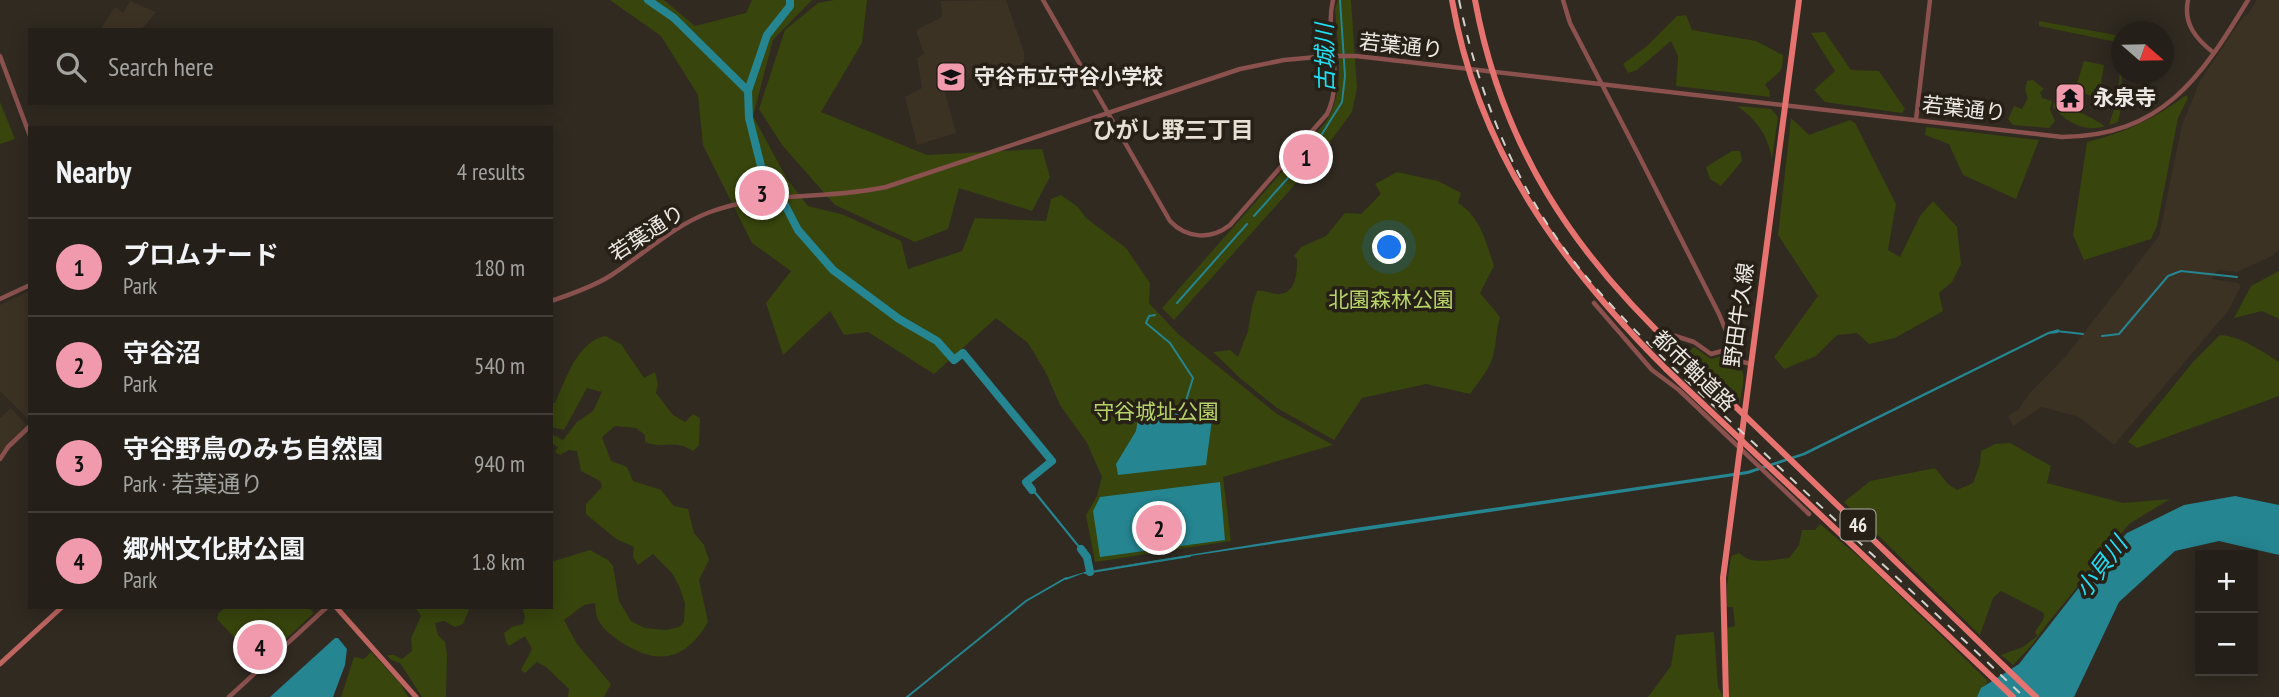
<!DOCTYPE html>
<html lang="en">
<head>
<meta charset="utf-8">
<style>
  body { margin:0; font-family:"PT Sans Narrow","Noto Sans JP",sans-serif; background:#302d26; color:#f1f3f6 }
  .controls { position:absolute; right:21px; bottom:21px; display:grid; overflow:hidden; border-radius:0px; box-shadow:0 4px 18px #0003 }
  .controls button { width:63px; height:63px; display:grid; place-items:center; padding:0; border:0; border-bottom:2px solid #413e38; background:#242019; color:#f1f3f6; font:35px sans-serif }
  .compass { position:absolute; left:2111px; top:21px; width:63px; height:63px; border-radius:50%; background:#242019; box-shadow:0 4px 18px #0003; rotate:110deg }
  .you { position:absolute; left:1390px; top:248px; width:24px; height:24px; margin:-18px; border:5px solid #fff; border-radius:50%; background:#1a73e8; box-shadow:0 0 0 10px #1a73e833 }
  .badge { display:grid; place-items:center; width:46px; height:46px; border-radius:50%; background:#f29aad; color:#111; font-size:23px; font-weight:700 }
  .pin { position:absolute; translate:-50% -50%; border:4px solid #fff; box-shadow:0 2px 7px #0006 }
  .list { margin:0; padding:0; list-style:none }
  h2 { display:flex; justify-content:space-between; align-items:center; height:91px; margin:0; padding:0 28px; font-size:30px }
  h2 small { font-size:23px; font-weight:400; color:#a3a3a2 }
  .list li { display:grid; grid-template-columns:46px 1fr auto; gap:21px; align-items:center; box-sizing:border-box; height:98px; padding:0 28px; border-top:2px solid #413e38 }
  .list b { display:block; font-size:26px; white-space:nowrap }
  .list p { margin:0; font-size:23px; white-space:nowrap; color:#a3a3a2 }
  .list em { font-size:23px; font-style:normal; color:#a3a3a2 }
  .icon { flex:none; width:38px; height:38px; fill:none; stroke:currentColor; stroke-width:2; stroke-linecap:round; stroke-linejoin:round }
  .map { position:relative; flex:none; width:2279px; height:697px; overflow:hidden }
  .search { position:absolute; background:#242019; box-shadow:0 4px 18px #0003; left:28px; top:28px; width:525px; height:77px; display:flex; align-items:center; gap:18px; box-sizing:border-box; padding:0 24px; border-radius:0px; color:#a3a3a2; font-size:26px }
  .panel { position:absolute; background:#242019; box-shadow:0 4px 18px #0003; left:28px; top:126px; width:525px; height:483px; border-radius:0px }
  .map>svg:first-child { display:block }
</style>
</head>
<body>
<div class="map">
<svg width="2279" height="697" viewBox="0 0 2279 697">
  <rect width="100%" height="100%" fill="#302a21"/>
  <!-- built -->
  <path fill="#3c3224" d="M1006 0 1024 52V65L1020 69 943 85 956 133 917 145 905 97 922 88 917 58 924 54 916 30 942 17 941 1Z
    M2257 0H2279V250L2272 256 2237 272 2218 270 2211 279 2238 283 2241 286 2228 311 2114 445 2079 417 2042 407 2013 426 2008 416 2018 410 2030 393 2066 356 2159 236 2182 125 2200 81 2243 17 2248 14Z
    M130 1 156 12 141 30H100L115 7 123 13Z
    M30 291V421L0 391V305Z
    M11 408 27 425 0 453V418Z"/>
  <!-- green -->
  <path fill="#38450d" d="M610 0H664L695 26 746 13 752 0H812L773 40 753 116 787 179 808 206 844 215 901 241 908 269 962 251 975 218 1046 221 1051 199 1061 195 1078 207 1086 218 1126 248 1150 283 1149 303 1178 334 1277 414 1333 445 1223 477 1231 541 1095 562 1086 515 1097 496 1102 477 1087 443 1060 405 1046 373 1028 343 996 318 934 374 868 332 844 335 830 311 783 355 766 303 791 271 752 243 703 145 698 95 661 36Z
    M834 0H867L862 43 821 112 927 155 1042 149 1050 177 1032 211 959 188 948 229 915 242 835 205 782 145 759 109 785 30 818 3Z
    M1338 0H1351L1357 88 1352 112 1315 162 1174 320 1162 308 1325 123C1347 90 1337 47 1335 9Z
    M1686 15 1692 30 1756 41 1783 55C1783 76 1777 72 1765 85L1769 90 1770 97 1676 86 1678 56 1671 41 1637 70 1628 73 1623 64 1647 46 1677 16Z
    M2039 21 2121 36V43L2039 26Z
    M1825 32 1851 70 1879 71 1905 109 1902 113 1825 102 1814 90 1835 71 1811 33Z
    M2121 59 2122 83 2126 88 2118 122 2109 125 2117 100Z
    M2084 61 2104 65 2099 96 2094 97 2075 90Z
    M2033 80 2044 89 2040 92 2042 98 2052 101 2050 109 2055 121 2049 128 2013 125 2008 119 2014 106 2022 109 2028 98 2025 90 2027 81Z
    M2186 95 2188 98 2178 118 2157 226 2151 239 2084 260 2073 235 2087 142C2124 133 2157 118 2186 95Z
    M2059 101C2074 110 2090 116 2105 126 2085 133 2066 122 2053 107L2054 103Z
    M0 102 15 139 0 144Z
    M1737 106 1771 109 1778 117 1772 159C1768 135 1756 119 1737 106Z
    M1791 118 1809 135 1850 120 1855 123 1896 204 1888 250 1900 257 1920 216 1933 201 1957 227 1961 264 1952 282 1939 293 1943 311 1895 338 1869 344 1857 333 1837 335 1816 356 1784 369 1774 357 1818 296 1778 235Z
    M1926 127 2039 140 2016 199 1963 175 1949 144 1925 135Z
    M1732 151H1740L1742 161 1721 186 1710 179 1706 167Z
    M1397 172 1438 181 1461 193 1458 203C1480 216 1486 242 1494 266L1480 293 1500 317C1495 333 1497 352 1489 366 1484 376 1476 385 1470 394L1426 384 1362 398 1334 440 1277 408 1241 379 1213 352 1230 350 1238 357 1248 331 1252 306 1257 291C1265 290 1274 295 1281 294 1297 291 1297 271 1297 259L1294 256 1301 247 1326 236 1345 213 1361 214 1381 194 1375 184Z
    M2279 271V319L2262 311 2234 318 2251 286Z
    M2220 335C2240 336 2262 351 2279 362V396L2137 448 2128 442 2193 362Z
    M605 336 621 344 644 378 655 372 658 384 656 393 673 415 685 422 693 414 700 418 699 445 693 451C672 438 665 450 645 442V435L636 428 615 426 602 437 611 461 627 467 633 481 661 490 674 506 688 509 694 533 704 545 709 560 699 580 708 622C685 661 658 666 621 642 605 631 595 623 595 603L584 605 564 620 577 644 611 684 604 697H568L569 689 546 667 537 662 525 673 521 670 532 649 525 636 509 646 506 642 504 633 512 627 523 624 525 617 522 607H551V562L590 550 608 560 613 566 619 601 631 621 645 628 666 630 679 627 684 622 685 603 679 586 672 573 653 554 638 565 633 557 634 547 616 539 586 514V504L602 487 600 481 581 471 577 451 569 450 560 455 555 452 558 447 551 443V434L563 440 577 422 593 411 602 392 587 388 564 430 551 427V403H555C566 379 577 342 605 336Z
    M1694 347 1711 359 1731 354C1749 373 1743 379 1740 403L1689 351Z
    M2010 443 2051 466 2047 483 2123 503 2170 499 2129 524 2047 624 2032 645 2013 665 2001 655 2023 647 2037 636 2035 632 2044 618V613L2001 591 1993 598 1980 635 1844 502 1870 481 1935 468 1948 484 1957 490 1973 483 1980 464 1981 451 1995 444Z
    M1820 524 1865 562 1988 681 1977 697H1648L1671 666 1676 635 1714 632 1718 687 1723 696H1729L1727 628 1735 626 1733 607H1727V586L1731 556 1739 553C1751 566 1772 559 1789 558L1799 545 1802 530H1815Z
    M225 607H308L314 613 259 664 217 619 218 614Z
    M415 607H470L463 624 455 627 444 621 435 623 438 635 445 642 447 654 446 697H422L400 663 391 660 387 655H394L402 659 412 651 411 638 421 616Z
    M371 652 400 683 408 697H341L354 657 364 659Z"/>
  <!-- water -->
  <path fill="#258591" d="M2059 329 2058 333 2049 334 1805 455 1748 474 1089 571 1066 580 1065 578 1088 571 1086 557 1025 482H1028L1087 555 1089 571 1355 528 1747 471 1803 453 2048 332Z
    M1214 404 1206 465 1118 475 1116 464 1136 431 1139 412Z
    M1220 482 1225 540 1100 557 1093 511 1100 497Z
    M2235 496 2279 505V555L2219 541 2175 551 2119 602 2074 697H1977L1981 688 2019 664 2095 567 2127 533 2184 505Z
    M335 638H338L347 649 345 665 333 697H270Z"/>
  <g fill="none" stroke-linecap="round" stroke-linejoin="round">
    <!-- stream -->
    <path stroke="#258591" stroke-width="2" d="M1312 150 1342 102 1345 76 1340 0
      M1254 216 1305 159
      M1177 303 1247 224
      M1155 315 1149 316 1146 323 1170 343 1193 378 1184 407
      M2056 331 2083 334
      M2102 336 2119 334 2168 276 2181 271 2237 277
      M1085 573 1190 556
      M907 697 1026 601 1066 578"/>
    <!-- river -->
    <path stroke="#258591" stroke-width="8" d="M648 0 674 18 748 91 749 118 765 182 785 205 798 230 833 270 899 319 937 341 954 360 963 353 1052 461 1026 482 1032 490
      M748 91 767 35 790 6V0
      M1081 549 1087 557 1090 572"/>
    <!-- tertiary -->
    <path stroke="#8a514e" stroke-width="4.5" d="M1043 0 1170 221C1187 239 1211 240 1230 225L1327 114C1345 78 1324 37 1333 0
      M1563 0 1570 23 1637 152 1719 314 1733 348 1743 362 1751 364
      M2188 0C2183 24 2196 39 2214 53
      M0 56 30 136
      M1356 56 2062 137C2162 136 2201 78 2248 0
      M1916 120 1930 0
      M0 299 30 285
      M551 301C572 294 592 287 610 276 644 254 673 226 710 212 768 191 827 200 886 187L1240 69 1284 60 1328 56
      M1594 303 1652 370 1679 390 1809 514
      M1663 332 1694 342 1711 354 1733 348
      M0 459 8 447 30 426
      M229 697 327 607"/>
    <!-- secondary -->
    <path stroke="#be6561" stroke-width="5" d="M336 607 416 697
      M0 664 62 607"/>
    <!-- primary -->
    <path stroke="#e6736f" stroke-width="6" d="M1452 0C1478 151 1560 263 1666 369
      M1475 0C1502 147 1573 253 1681 354
      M1726 697 1723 578 1799 0"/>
    <!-- rail -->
    <path stroke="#d4d0ca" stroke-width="2" stroke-dasharray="9 9" stroke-linecap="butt" d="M1459 0C1479 96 1517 191 1579 268 1632 333 1697 390 1758 447 1846 531 1936 613 2024 697"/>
    <!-- tertiary-bridge -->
    <path stroke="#8a514e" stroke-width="4.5" d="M1328 56H1356"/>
    <!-- primary-bridge -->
    <path stroke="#e6736f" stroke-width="6" d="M1681 354 2036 697
      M1666 369 2013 697"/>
  </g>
  <!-- icons -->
  <defs>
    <g id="school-square" transform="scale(1.575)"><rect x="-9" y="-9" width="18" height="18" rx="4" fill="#f29aad" stroke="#262017"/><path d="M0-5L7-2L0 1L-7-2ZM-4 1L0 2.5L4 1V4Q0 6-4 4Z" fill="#111"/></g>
    <g id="temple-square" transform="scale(1.575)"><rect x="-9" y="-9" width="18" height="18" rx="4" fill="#f29aad" stroke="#262017"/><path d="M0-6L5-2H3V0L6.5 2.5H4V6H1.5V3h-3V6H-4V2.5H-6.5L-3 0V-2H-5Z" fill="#111"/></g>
  </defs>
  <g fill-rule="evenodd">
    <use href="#school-square" x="951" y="77"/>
    <use href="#temple-square" x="2070" y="98"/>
  </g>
  <g text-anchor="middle" stroke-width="7" stroke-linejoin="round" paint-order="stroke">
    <!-- shield labels -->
    <rect fill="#262017" stroke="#b1ada6" stroke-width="2" x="1840.5" y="509.5" width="35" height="31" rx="5"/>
    <g font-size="19" font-weight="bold" fill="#ede9e4">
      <text x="1858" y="532">46</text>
    </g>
    <!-- street labels -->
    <g font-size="21" fill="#ede9e4" stroke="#262017">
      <text transform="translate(1401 46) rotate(6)" y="7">若葉通り</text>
      <text transform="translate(1964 109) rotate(6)" y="7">若葉通り</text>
      <text transform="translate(647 233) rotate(-33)" y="7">若葉通り</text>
      <text transform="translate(1739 315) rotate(-82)" y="7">野田牛久線</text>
      <text transform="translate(1694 371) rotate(44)" y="7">都市軸道路</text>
    </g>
    <!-- poi labels -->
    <g font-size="21" font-weight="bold" fill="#ede9e4" stroke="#262017" text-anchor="start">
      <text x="974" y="84">守谷市立守谷小学校</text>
      <text x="2093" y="105">永泉寺</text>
    </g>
    <!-- park labels -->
    <g font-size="21" fill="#b8d468" stroke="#262017">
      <text x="1391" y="307">北園森林公園</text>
      <text x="1156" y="419">守谷城址公園</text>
    </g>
    <!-- water labels -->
    <g font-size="23" font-style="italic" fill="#1fe0f6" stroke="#262017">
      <text transform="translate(1325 58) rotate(-91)" y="8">古城川</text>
      <text transform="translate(2101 567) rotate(-53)" y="8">小貝川</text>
    </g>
    <!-- neighbourhood labels -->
    <g font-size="23" font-weight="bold" fill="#e7dfd3" stroke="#262017">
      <text x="1173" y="138">ひがし野三丁目</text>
    </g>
  </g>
</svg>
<div class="controls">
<button>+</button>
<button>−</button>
</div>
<svg class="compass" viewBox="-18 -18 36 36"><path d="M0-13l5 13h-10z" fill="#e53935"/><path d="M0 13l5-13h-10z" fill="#a3a3a2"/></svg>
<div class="you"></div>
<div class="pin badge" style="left:1306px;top:157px">1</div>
<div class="pin badge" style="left:1159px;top:528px">2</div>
<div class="pin badge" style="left:762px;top:193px">3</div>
<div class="pin badge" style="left:260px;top:647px">4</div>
<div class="search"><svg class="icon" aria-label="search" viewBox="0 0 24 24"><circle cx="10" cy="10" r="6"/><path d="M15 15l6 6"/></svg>Search here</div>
<section class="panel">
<h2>Nearby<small>4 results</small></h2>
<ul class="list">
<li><span class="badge">1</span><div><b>プロムナード</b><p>Park</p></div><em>180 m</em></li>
<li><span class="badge">2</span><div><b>守谷沼</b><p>Park</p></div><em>540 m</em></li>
<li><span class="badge">3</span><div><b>守谷野鳥のみち自然園</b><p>Park · 若葉通り</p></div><em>940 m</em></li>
<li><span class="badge">4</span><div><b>郷州文化財公園</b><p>Park</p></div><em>1.8 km</em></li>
</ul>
</section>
</div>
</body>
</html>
